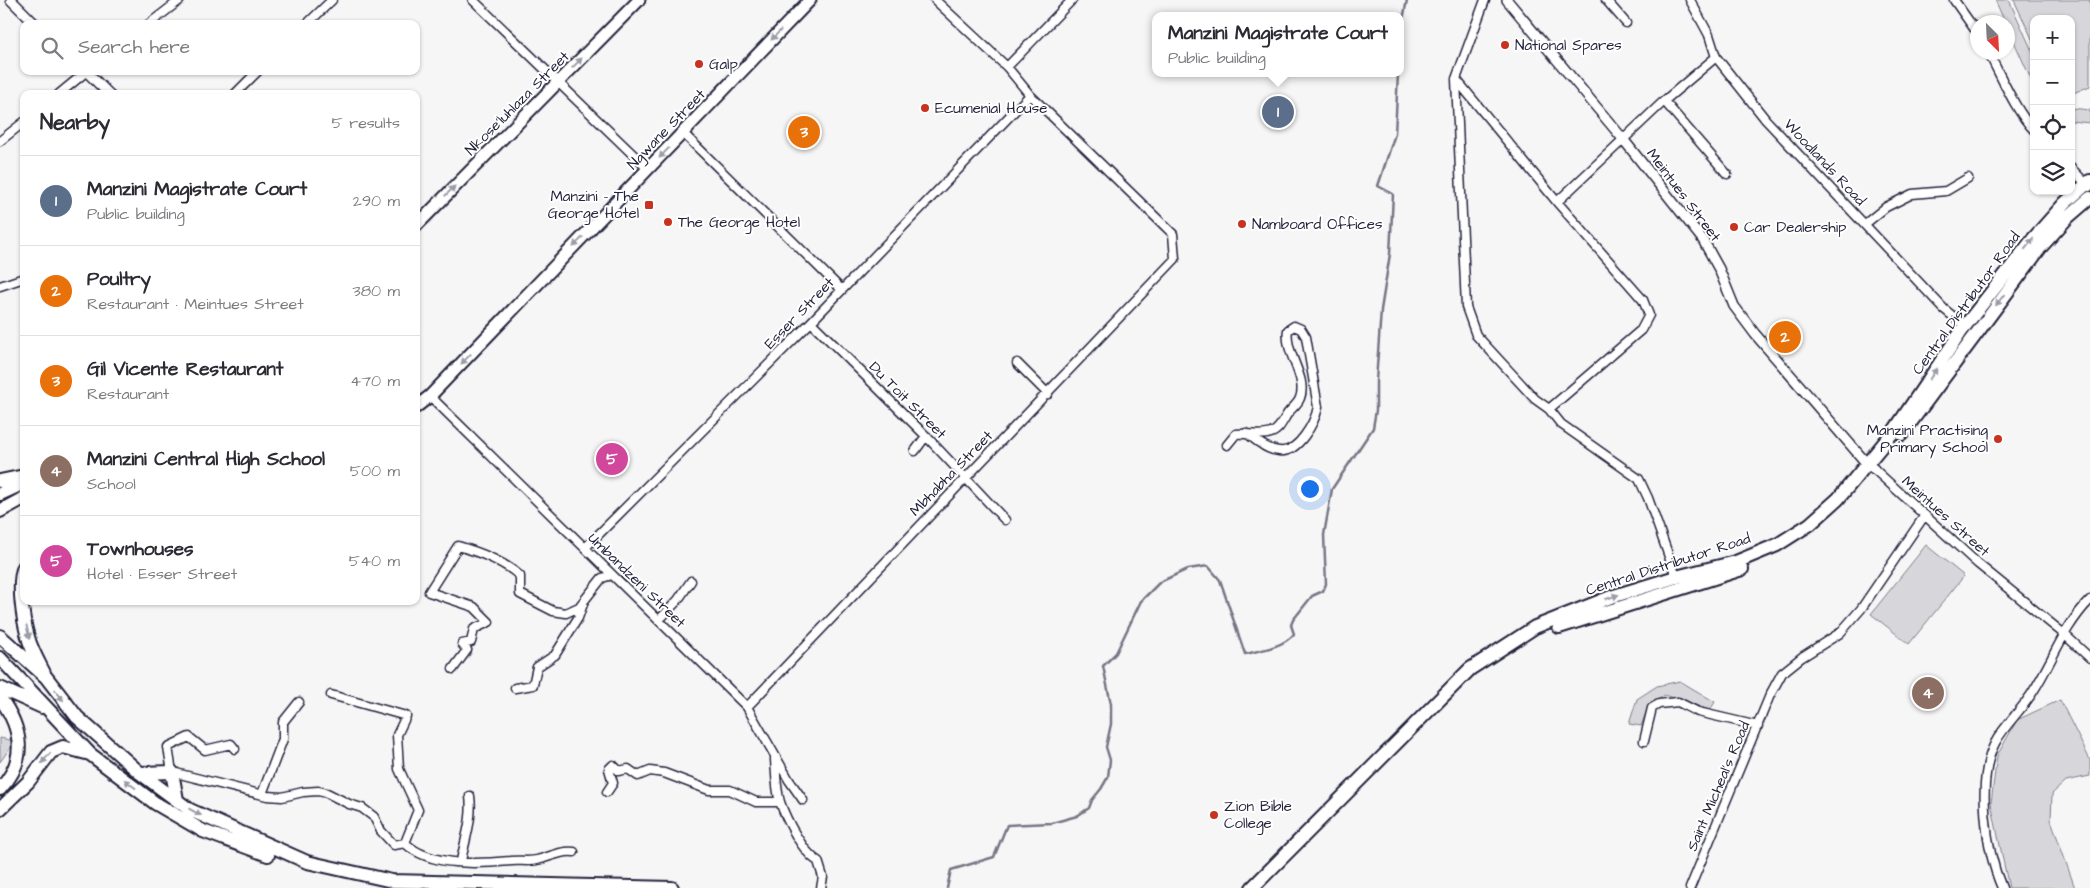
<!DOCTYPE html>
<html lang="en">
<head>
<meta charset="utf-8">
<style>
  body { margin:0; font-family:"Architects Daughter",sans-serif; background:#f7f7f7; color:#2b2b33 }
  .controls { position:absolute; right:15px; top:15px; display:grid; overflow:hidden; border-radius:10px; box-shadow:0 1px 4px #0004 }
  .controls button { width:45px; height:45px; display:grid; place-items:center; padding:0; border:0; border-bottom:1px solid #e1e1e2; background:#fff; color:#2b2b33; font:25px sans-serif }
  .compass { position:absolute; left:1970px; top:15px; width:45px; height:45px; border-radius:50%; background:#fff; box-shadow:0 1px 4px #0004; rotate:156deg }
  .you { position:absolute; left:1309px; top:488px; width:18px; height:18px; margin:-12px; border:4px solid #fff; border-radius:50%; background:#1a73e8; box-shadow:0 0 0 8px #1a73e833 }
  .badge { display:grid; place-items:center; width:32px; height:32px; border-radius:50%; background:#0f766e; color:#fff; font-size:16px; font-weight:700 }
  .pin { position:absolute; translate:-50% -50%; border:2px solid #fff; box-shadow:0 1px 5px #0006 }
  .popup { position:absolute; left:1152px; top:12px; width:252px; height:65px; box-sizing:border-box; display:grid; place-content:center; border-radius:10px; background:#fff; filter:drop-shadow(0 1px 4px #0005); font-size:16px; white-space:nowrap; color:#7c7c81 }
  .popup b { font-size:19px; color:#2b2b33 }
  .popup::after { content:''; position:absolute; left:50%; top:100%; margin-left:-10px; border:10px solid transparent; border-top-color:#fff }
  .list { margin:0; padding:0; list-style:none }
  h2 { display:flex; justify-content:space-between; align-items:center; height:65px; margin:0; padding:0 20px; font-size:21px }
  h2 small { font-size:16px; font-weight:400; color:#7c7c81 }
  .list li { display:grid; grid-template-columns:32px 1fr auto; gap:15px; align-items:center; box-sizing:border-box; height:90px; padding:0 20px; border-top:1px solid #e1e1e2 }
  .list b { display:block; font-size:19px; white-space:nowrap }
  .list p { margin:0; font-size:16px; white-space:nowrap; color:#7c7c81 }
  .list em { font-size:16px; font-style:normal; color:#7c7c81 }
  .icon { flex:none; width:28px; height:28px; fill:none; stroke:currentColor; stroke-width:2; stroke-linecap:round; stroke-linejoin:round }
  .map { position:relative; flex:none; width:2090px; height:888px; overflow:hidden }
  .search { position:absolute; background:#fff; box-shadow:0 1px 4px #0004; left:20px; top:20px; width:400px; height:55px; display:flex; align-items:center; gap:12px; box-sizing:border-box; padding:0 18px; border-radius:10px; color:#7c7c81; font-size:19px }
  .panel { position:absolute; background:#fff; box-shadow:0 1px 4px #0004; left:20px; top:90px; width:400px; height:515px; border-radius:10px }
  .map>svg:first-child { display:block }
</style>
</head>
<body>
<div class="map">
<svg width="2090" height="888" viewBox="0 0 2090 888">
  <rect width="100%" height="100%" fill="#f6f6f7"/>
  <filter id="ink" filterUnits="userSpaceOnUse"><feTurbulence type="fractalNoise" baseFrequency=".02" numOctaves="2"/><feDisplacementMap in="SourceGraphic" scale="10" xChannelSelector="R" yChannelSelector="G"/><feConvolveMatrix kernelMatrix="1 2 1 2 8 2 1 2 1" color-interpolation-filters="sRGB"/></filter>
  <g filter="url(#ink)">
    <!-- green -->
    <path fill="#d7d7db" stroke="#7c7c8b" d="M1995 0H2009L2034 55V86L2008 28V22H2005Z
      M2014 0H2090V86L2071 94V19H2034V43Z
      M2071 108 2090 110V123L2071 121Z
      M1926 545 1964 576 1909 644 1871 614Z
      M1680 681 1715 702 1710 710 1664 695 1647 710 1641 726 1629 724 1637 699 1657 686Z
      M2060 700 2090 760V776L2066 781 2052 794 2051 820 2075 888H2009L1991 803 1997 756 2017 720Z
      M0 738 15 741 0 762Z"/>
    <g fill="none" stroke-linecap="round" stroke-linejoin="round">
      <!-- stream -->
      <path stroke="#767685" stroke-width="2.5" d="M1400 34 1407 0
        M947 888 951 870 994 857 1007 825 1052 823 1077 816 1089 808 1092 800 1101 789 1108 777 1110 760 1106 747 1111 724V704L1103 666 1116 653 1141 601 1160 582 1188 569 1208 566 1220 580 1245 654C1262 650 1283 647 1294 634L1291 625 1293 620 1312 596 1323 591 1326 584 1324 535 1332 489 1373 428 1376 410V381L1381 310 1390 254 1393 194 1378 186 1395 134 1398 73"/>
      <!-- minor casing -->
      <g stroke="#22223b" stroke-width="11">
        <path id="minor" d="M473 0 648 169
          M1485 0 1456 79 1466 307 1476 335 1535 399 1549 409 1561 424 1639 479 1648 498 1677 579
          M1606 0 1626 23
          M1690 0 1709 35 1716 57 1766 120 1944 309 1965 326
          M1954 0 1978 34
          M149 24 180 0
          M307 24 332 0
          M1988 52C2001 76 2016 112 2034 130
          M1007 67 1072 0
          M1456 79 1557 202 1643 300 1649 315 1641 330 1549 409
          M59 94 87 71
          M235 94 258 71
          M1664 101 1727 174
          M683 133 841 289
          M0 141 24 122
          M2071 168 2089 187
          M1557 202 1664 101 1716 57
          M1865 224 1886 207 1912 194 1946 191 1968 178
          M0 286 24 278
          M811 322 926 436 1005 520
          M1017 363 1048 394
          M430 396 747 707 789 780 803 800
          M1227 445 1236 434C1247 433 1261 437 1271 433 1280 430 1283 420 1288 413 1292 408 1298 404 1300 398 1308 377 1284 353 1288 330L1294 326 1301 329 1306 337 1318 407C1315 422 1298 454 1279 451 1266 450 1256 440 1246 433
          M915 451 926 436
          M1874 469 1978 564 2064 634 2090 658
          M585 548 811 322 1030 95
          M659 620 678 600 691 581
          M453 669 467 650 462 644 471 642 474 629 489 622 474 607 429 592 458 546C479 552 503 561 520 576V594L553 611 566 613 579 607 602 578 612 575
          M515 688 533 685 537 667 555 655 578 618 583 604
          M331 695 406 716 397 735 399 769 418 810 405 843
          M747 707 1175 259 1173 234 1030 95 1007 67 935 0
          M1644 741 1652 708 1659 704 1678 702 1698 712 1758 726
          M235 749 231 744 205 750 189 737 168 747 172 772 267 796 282 797 303 792 318 791 327 793 349 804 362 808 374 817 381 831 394 845 405 843C430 867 478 864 511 861 519 860 529 862 537 860 550 857 562 850 574 852
          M775 759C776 773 776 789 780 802 786 819 803 853 818 861L823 877 821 888
          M607 792 613 783 609 769 613 765 619 771 628 769 638 776 650 771 664 773 709 790H730L756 802H780
          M262 794 283 739V722L299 702
          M461 861C465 839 473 819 470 796
          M1690 888 1770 695 1782 673 1802 657 1840 633 1861 609 1925 515
          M2002 888C1986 851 1976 780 1995 743 2005 724 2023 709 2034 690 2053 660 2064 626 2090 600"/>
      </g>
      <!-- tertiary casing -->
      <g stroke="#22223b" stroke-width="12">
        <path id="tertiary" d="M11 0 35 24
          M1507 0 1623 139 1703 240 1719 269 1734 306 1755 334 1868 465 1874 469
          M86 71 109 94"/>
      </g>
      <!-- primary casing -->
      <g stroke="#22223b" stroke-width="15">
        <path id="primary" d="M416 226 639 0
          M416 407 430 396 810 0"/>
      </g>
      <!-- trunk casing -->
      <g stroke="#22223b" stroke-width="16">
        <path id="trunk" d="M1902 434 2040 248 2068 217 2090 198
          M0 481 24 476
          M0 494 24 483
          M0 511 24 498
          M24 567C17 583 23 620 28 637 31 649 38 661 44 673
          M1559 627 1742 569
          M0 636 46 677 77 717 140 773 190 810 307 862 392 881 672 888
          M0 658 90 754 155 803 203 831 268 855
          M0 688 42 707
          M0 698C22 728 28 760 0 789
          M140 773 172 772 177 800
          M0 809 28 782 51 752 63 747 90 754
          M1252 888 1470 669 1535 627 1611 597 1676 577 1736 562 1777 545 1810 524 1838 499 1894 431 1965 326 2034 238 2065 203 2090 181"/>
      </g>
      <!-- minor -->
      <use href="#minor" stroke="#fff" stroke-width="8"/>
      <!-- tertiary -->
      <use href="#tertiary" stroke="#fff" stroke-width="9"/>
      <!-- primary -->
      <use href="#primary" stroke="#fff" stroke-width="11"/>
      <!-- trunk -->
      <use href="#trunk" stroke="#fff" stroke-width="12"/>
    </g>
    <!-- one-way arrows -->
    <defs><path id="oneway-solid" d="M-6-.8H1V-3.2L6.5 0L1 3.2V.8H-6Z" transform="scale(1.25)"/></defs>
    <g fill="#9c9ca7">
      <use href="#oneway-solid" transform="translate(776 35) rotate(134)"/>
      <use href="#oneway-solid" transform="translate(577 63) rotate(-46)"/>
      <use href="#oneway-solid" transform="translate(664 153) rotate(134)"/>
      <use href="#oneway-solid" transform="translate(450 191) rotate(-45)"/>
      <use href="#oneway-solid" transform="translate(578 242) rotate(134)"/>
      <use href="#oneway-solid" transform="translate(2029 244) rotate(-52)"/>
      <use href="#oneway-solid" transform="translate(2000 300) rotate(127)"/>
      <use href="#oneway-solid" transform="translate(466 359) rotate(134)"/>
      <use href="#oneway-solid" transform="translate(1933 374) rotate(-56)"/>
      <use href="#oneway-solid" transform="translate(1612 597) rotate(-19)"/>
      <use href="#oneway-solid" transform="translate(28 632) rotate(77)"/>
      <use href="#oneway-solid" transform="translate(59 695) rotate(52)"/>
      <use href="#oneway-solid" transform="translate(46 758) rotate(131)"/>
      <use href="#oneway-solid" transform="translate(130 784) rotate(-143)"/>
      <use href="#oneway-solid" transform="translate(195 812) rotate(29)"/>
    </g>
  </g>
  <!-- markers -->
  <g fill="#c8321e" stroke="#fff" stroke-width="2">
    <circle cx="1505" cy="45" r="5"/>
    <circle cx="699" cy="64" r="5"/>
    <circle cx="925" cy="108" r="5"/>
    <rect x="644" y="200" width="10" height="10" rx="2.5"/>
    <circle cx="668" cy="222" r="5"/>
    <circle cx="1242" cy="224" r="5"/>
    <circle cx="1734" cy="227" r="5"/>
    <circle cx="1998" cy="439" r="5"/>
    <circle cx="1214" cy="815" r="5"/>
  </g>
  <g text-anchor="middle" stroke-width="4" stroke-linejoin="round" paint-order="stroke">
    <!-- poi labels -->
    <g font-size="15" fill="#22223b" stroke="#fff" text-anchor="start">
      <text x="1515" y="50">National Spares</text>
      <text x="709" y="69">Galp</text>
      <text x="935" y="113">Ecumenial House</text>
      <text x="639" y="201" text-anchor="end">Manzini - The<tspan x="639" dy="17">George Hotel</tspan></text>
      <text x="678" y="227">The George Hotel</text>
      <text x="1252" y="229">Namboard Offices</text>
      <text x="1744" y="232">Car Dealership</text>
      <text x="1988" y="435" text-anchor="end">Manzini Practising<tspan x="1988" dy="17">Primary School</tspan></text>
      <text x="1224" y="811">Zion Bible<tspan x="1224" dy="17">College</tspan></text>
    </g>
    <!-- street labels -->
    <g font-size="15" fill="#22223b" stroke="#fff">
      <text transform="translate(517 103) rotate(-45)" y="5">Nkose'luhlaza Street</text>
      <text transform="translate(666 129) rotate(-46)" y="5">Ngwane Street</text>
      <text transform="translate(1825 162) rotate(47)" y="5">Woodlands Road</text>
      <text transform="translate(1684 195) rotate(53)" y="5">Meintues Street</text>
      <text transform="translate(1966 303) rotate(-54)" y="5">Central Distributor Road</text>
      <text transform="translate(799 313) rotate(-46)" y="5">Esser Street</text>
      <text transform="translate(908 400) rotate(45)" y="5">Du Toit Street</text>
      <text transform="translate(951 473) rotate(-46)" y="5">Mbhabha Street</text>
      <text transform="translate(1946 516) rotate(42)" y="5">Meintues Street</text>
      <text transform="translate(1668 564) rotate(-18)" y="5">Central Distributor Road</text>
      <text transform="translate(637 580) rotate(44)" y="5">Umbandzeni Street</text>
      <text transform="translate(1718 786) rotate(-67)" y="5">Saint Micheal's Road</text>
    </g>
  </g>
</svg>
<div class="controls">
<button>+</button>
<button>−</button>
<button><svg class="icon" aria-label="locate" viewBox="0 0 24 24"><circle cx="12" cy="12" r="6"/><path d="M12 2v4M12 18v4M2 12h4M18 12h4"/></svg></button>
<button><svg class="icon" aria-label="layers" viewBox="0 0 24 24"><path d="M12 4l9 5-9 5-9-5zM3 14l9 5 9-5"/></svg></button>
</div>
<svg class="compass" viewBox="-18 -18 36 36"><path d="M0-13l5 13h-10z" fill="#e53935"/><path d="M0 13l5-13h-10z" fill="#7c7c81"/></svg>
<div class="you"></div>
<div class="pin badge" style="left:1278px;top:112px;background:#5c6f8a">1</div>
<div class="popup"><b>Manzini Magistrate Court</b>Public building</div>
<div class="pin badge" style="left:1785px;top:337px;background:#e8710a">2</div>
<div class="pin badge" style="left:804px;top:132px;background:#e8710a">3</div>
<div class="pin badge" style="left:1928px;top:693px;background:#8d6e63">4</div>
<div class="pin badge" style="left:612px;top:459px;background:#d1479c">5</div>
<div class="search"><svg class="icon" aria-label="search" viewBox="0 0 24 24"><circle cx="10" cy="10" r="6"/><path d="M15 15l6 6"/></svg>Search here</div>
<section class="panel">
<h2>Nearby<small>5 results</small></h2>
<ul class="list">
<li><span class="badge" style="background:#5c6f8a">1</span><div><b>Manzini Magistrate Court</b><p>Public building</p></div><em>290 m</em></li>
<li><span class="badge" style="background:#e8710a">2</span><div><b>Poultry</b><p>Restaurant · Meintues Street</p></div><em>380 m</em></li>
<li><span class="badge" style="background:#e8710a">3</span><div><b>Gil Vicente Restaurant</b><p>Restaurant</p></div><em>470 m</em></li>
<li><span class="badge" style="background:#8d6e63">4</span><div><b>Manzini Central High School</b><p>School</p></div><em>500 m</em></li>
<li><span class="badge" style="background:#d1479c">5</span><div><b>Townhouses</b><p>Hotel · Esser Street</p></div><em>540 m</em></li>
</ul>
</section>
</div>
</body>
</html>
